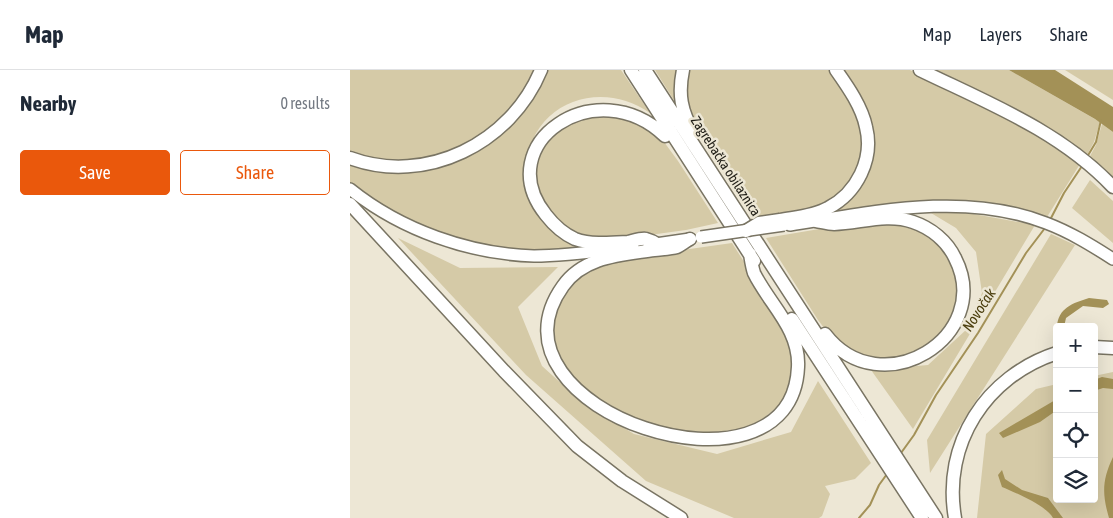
<!DOCTYPE html>
<html lang="en">
<head>
<meta charset="utf-8">
<style>
  body { margin:0; font-family:"Asap Condensed",sans-serif; background:#f6f6f7; color:#1f2937 }
  .controls { position:absolute; right:15px; bottom:15px; display:grid; overflow:hidden; border-radius:5px; box-shadow:0 5px 20px #0002 }
  .controls button { width:45px; height:45px; display:grid; place-items:center; padding:0; border:0; border-bottom:1px solid #e0e1e3; background:#fff; color:#1f2937; font:25px sans-serif }
  .list { margin:0; padding:0; list-style:none }
  h2 { display:flex; justify-content:space-between; align-items:center; height:65px; margin:0; padding:0 20px; font-size:21px }
  h2 small { font-size:16px; font-weight:400; color:#747a83 }
  .actions { display:flex; gap:10px; padding:15px 20px }
  .actions a { flex:1; padding:11px 0; border:1px solid #ea580c; border-radius:5px; text-align:center; font-size:18px; color:#ea580c }
  .actions .main { background:#ea580c; color:#fff }
  .icon { flex:none; width:28px; height:28px; fill:none; stroke:currentColor; stroke-width:2; stroke-linecap:round; stroke-linejoin:round }
  .map { position:relative; flex:none; width:763px; height:448px; overflow:hidden }
  header { display:flex; align-items:center; gap:30px; box-sizing:border-box; height:70px; padding:0 25px; background:#fff; border-bottom:1px solid #e0e1e3 }
  header strong { font-size:24px }
  nav { display:flex; gap:28px; margin-inline-start:auto; font-size:18px }
  main { display:flex }
  aside { flex:1; background:#fff }
  .map>svg:first-child { display:block }
</style>
</head>
<body>
<header>
<strong>Map</strong>
<nav><a>Map</a><a>Layers</a><a>Share</a></nav>
</header>
<main>
<aside>
<h2>Nearby<small>0 results</small></h2>
<ul class="list">
</ul>
<div class="actions"><a class="main">Save</a><a>Share</a></div>
</aside>
<div class="map">
<svg width="763" height="448" viewBox="0 0 763 448">
  <rect width="100%" height="100%" fill="#ede7d5"/>
  <!-- green -->
  <path fill="#d5caa7" d="M0 0H188L158 47 103 83 52 93 0 85Z
    M197 0H271L300 43C248 6 174 36 177 104 178 115 179 127 184 137 194 156 218 166 235 178 212 180 189 182 166 180 106 174 46 151 0 113V93H94L179 33 192 12Z
    M305 0H329L327 30 325 32Z
    M337 0H480L503 36 513 65 511 94 494 123 464 139 437 145 403 149 344 58 334 18Z
    M491 0H560L656 47 691 67 730 94 697 147 678 140 676 142H480L522 78Z
    M581 0H659L750 52 744 72 737 85 729 78Z
    M715 0H763V30Z
    M253 34 266 36 306 61 328 91 368 153 336 160 263 170 227 165 202 147 188 124 185 88 216 44 228 38Z
    M752 54 763 62V112L739 88 746 75Z
    M740 110 763 131V173L722 138Z
    M576 140H601L685 155 563 359 521 300 578 295 617 259 632 223 626 182 606 158Z
    M543 152 573 161 597 181 608 208 605 241 598 254 587 268 573 279 558 286 532 290 502 284 481 267 468 250 416 168 487 156Z
    M701 164 725 175 580 403 577 370Z
    M48 168 110 198 208 197 168 237 192 296 233 333 284 364 367 384 441 362 468 311 521 393 505 409 475 416 480 424 472 446 469 448H384L296 411 176 305Z
    M382 173 435 256 440 271 443 302 433 332 403 357 360 363 326 360 292 352 238 323 210 292 202 256 211 226 233 202 269 189Z
    M763 302V448H627L636 364 686 319 707 314V429H744V306Z"/>
  <!-- water -->
  <path fill="#a39157" d="M659 0H705L763 37V62L745 49Z
    M739 228 757 230 759 234 753 238 733 236 716 248 714 257H707C708 238 723 233 739 228Z
    M752 307 763 309V319L753 318 744 321V310Z
    M707 329V340L690 352 653 368 649 363Z
    M763 387V448H759C752 424 752 410 763 387Z
    M652 400 655 409 672 420 698 428 713 448H703C697 436 664 422 652 417L648 405Z"/>
  <g fill="none" stroke-linecap="round" stroke-linejoin="round">
    <!-- stream -->
    <path stroke="#a39157" stroke-width="2" d="M737 87 746 72 751 50
      M700 150 714 123 732 96
      M551 383 564 365 586 325 628 263 676 183 695 158
      M509 448 520 435 529 415 537 404"/>
    <!-- primary casing -->
    <g stroke="#797463" stroke-width="14">
      <path id="primary" d="M0 119C51 160 119 184 184 186 217 186 250 181 283 177
        M440 155C523 142 614 121 696 153 720 162 741 175 763 189
        M299 175 340 169"/>
    </g>
    <!-- motorway casing -->
    <g stroke="#797463" stroke-width="15">
      <path id="motorway" d="M281 0 404 191
        M295 0 586 448
        M333 0C328 24 331 41 344 63
        M570 0C638 33 710 61 763 117
        M0 88C76 116 161 73 191 0
        M0 134 154 301 227 376 272 411 331 448
        M430 150C446 147 464 146 478 138 507 123 524 89 516 57 512 37 498 17 486 0
        M466 151C472 152 478 154 484 154 511 153 537 143 563 152 581 158 597 171 605 188 645 266 531 337 475 264
        M340 169C336 171 331 175 327 177 320 179 311 179 304 180 272 185 234 186 213 216 124 340 442 444 448 297 450 259 419 234 404 203 402 197 401 190 400 184
        M307 174C304 172 300 170 296 169 291 168 283 171 278 172 261 173 241 175 225 169 214 164 203 154 196 145 139 74 246 0 315 66
        M442 249 572 448
        M744 277 763 278
        M605 448C592 374 636 306 707 283"/>
    </g>
    <!-- primary -->
    <use href="#primary" stroke="#fff" stroke-width="11"/>
    <!-- motorway -->
    <use href="#motorway" stroke="#fff" stroke-width="12"/>
    <!-- primary-bridge casing -->
    <g stroke="#797463" stroke-width="14" stroke-linecap="butt">
      <path id="primary-bridge" d="M351 167 434 155"/>
    </g>
    <!-- motorway-bridge casing -->
    <g stroke="#797463" stroke-width="15" stroke-linecap="butt">
      <path id="motorway-bridge" d="M396 161 409 153 430 150"/>
    </g>
    <!-- primary-bridge -->
    <use href="#primary-bridge" stroke="#fff" stroke-width="11"/>
    <!-- motorway-bridge -->
    <use href="#motorway-bridge" stroke="#fff" stroke-width="12"/>
  </g>
  <g text-anchor="middle" stroke-width="5" stroke-linejoin="round" paint-order="stroke">
    <!-- street labels -->
    <g font-size="14" fill="#201e17" stroke="#ede7d5">
      <text transform="translate(376 96) rotate(57)" y="5">Zagrebačka obilaznica</text>
    </g>
    <!-- water labels -->
    <g font-size="15" font-style="italic" fill="#4c3f0f" stroke="#ede7d5">
      <text transform="translate(629 240) rotate(-57)" y="5">Novočak</text>
    </g>
  </g>
</svg>
<div class="controls">
<button>+</button>
<button>−</button>
<button><svg class="icon" aria-label="locate" viewBox="0 0 24 24"><circle cx="12" cy="12" r="6"/><path d="M12 2v4M12 18v4M2 12h4M18 12h4"/></svg></button>
<button><svg class="icon" aria-label="layers" viewBox="0 0 24 24"><path d="M12 4l9 5-9 5-9-5zM3 14l9 5 9-5"/></svg></button>
</div>
</div>
</main>
</body>
</html>
